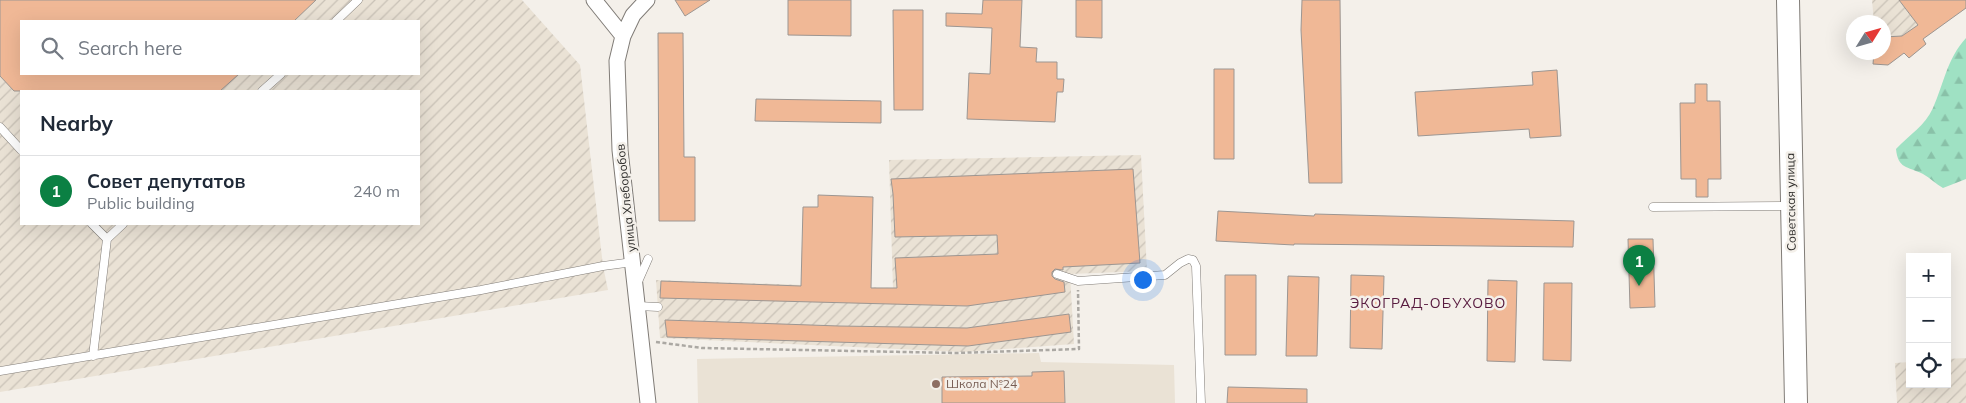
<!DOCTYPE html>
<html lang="en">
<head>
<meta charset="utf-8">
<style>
  body { margin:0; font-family:Mulish,sans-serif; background:#f2f2f3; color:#1f2937 }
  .controls { position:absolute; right:15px; bottom:15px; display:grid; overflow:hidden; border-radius:0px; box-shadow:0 5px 20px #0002 }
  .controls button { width:45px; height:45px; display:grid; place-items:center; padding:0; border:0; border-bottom:1px solid #e0e1e3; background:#fff; color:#1f2937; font:25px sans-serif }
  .compass { position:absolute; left:1846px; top:15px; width:45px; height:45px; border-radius:50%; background:#fff; box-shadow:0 5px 20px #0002; rotate:53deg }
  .you { position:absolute; left:1142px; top:279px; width:18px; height:18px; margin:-12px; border:4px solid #fff; border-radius:50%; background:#1a73e8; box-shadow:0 0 0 8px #1a73e833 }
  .badge { display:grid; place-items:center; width:32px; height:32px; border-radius:50%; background:#0b8043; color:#fff; font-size:16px; font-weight:700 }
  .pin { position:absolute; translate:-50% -41px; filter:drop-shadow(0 1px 2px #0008) }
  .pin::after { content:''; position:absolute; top:26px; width:18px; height:15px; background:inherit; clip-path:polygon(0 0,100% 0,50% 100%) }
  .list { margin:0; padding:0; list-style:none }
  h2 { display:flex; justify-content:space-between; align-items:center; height:65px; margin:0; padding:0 20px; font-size:21px }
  h2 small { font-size:16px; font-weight:400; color:#747a83 }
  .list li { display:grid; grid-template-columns:32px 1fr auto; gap:15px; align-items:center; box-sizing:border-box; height:70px; padding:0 20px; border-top:1px solid #e0e1e3 }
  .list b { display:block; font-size:19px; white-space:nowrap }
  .list p { margin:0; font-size:16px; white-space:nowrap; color:#747a83 }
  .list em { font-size:16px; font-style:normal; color:#747a83 }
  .icon { flex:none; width:28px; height:28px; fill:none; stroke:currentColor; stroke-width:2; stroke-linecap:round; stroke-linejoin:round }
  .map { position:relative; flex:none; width:1966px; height:403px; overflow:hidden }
  .search { position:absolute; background:#fff; box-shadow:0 5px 20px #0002; left:20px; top:20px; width:400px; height:55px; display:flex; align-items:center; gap:12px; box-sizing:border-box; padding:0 18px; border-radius:0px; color:#747a83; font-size:19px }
  .panel { position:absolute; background:#fff; box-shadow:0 5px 20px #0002; left:20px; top:90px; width:400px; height:135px; border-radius:0px }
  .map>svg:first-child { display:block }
</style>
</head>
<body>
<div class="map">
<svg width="1966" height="403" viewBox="0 0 1966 403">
  <defs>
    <pattern id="industrial-furrows" width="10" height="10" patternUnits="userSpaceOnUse" patternTransform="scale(1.25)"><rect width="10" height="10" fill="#eae2d5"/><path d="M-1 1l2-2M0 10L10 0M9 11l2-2" fill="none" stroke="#c9c2b7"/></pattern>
    <pattern id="forest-firs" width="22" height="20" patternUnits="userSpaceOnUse" patternTransform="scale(1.25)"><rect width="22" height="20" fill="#9fe1c3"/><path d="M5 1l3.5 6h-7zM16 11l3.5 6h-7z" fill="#89c1a8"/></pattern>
  </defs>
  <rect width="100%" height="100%" fill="#f4f0ea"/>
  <!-- built -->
  <path fill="#eae2d5" d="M1039 353 1041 362 1174 365 1175 403H698L697 359Z"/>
  <!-- industrial -->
  <path fill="url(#industrial-furrows)" fill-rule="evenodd" d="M0 0H522L580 65 603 266 608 290 0 392ZM21 21H419V74H21ZM21 91H419V224H21Z
    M1872 0H1966V8L1923 39 1926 44 1909 58 1904 53 1888 65 1873 64 1874 53 1884 52V22H1874Z
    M1141 155 1147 271 1070 274 1074 344 963 352 660 338 656 280 893 288 889 160Z
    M1966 358V403H1897L1895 363 1910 362V384H1947V359Z"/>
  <!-- forest -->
  <path fill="url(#forest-firs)" d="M1966 38V179L1943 188C1936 184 1930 178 1923 174 1907 166 1898 169 1896 149 1909 135 1925 126 1933 108 1944 83 1947 59 1966 38Z"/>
  <!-- building -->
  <path fill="#f0b896" stroke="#9c9692" d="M0 0H316L294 21H21V74H239L220 91H14L0 76Z
    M675 0H710L685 16Z
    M788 0H851V36L788 35Z
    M983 0H1022L1020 47 1037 48 1036 62H1057V79H1064L1063 92H1057L1055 122 967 119 969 73 990 74 992 28 946 26V13L982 14Z
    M1076 0H1102V38L1076 37Z
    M1302 0H1340L1342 183H1309L1301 30Z
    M1899 0H1966V8L1923 39 1926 44 1909 58 1904 53 1888 65 1873 64 1874 52H1884V37L1902 36 1918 25Z
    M893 10H923V110H894Z
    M658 33H683L684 157H695V221H659Z
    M1214 69H1234V159H1214Z
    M1557 70 1561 136 1530 138 1529 129 1418 136 1415 92 1533 85 1532 72Z
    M1695 84H1707V101H1720L1721 179H1708V197H1696V179H1681L1680 103H1695Z
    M756 99 881 101V123L755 121Z
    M1133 169 1140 263 1063 267V270L1055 269 1052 272V276L1055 279 1064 282 1065 292 967 306 660 298 661 281 801 286 803 207H818V195L873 197 871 288H897L895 258 998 254 997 235 895 237 893 194 891 179Z
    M1218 211 1314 216 1315 214 1574 221 1573 247 1294 244V245L1216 241Z
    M1628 239H1653L1655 307 1630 308Z
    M1225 275H1256V355H1225Z
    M1351 275 1384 276 1382 349 1350 348Z
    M1288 276 1319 277 1317 356H1286Z
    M1488 280 1517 281 1515 362 1487 361Z
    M1544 283H1572L1571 361 1543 360Z
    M1069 314 1071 332 968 346 667 337 665 320 839 326 967 328Z
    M1064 371 1065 403H942V377L1032 376V372Z
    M1228 387 1307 389V403H1227Z"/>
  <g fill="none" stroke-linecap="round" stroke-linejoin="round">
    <!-- service casing -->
    <g stroke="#807c77" stroke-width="9">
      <path id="service" d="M336 21 358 0
        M262 91 281 74
        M0 127 21 150
        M1653 207 1791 206
        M92 224 107 239
        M1057 274 1078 281 1165 275 1180 263 1188 259 1193 260 1196 266 1201 403
        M637 284 648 259
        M638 306 658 307
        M93 356 107 239 123 224
        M0 371 481 290 603 266 633 262"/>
    </g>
    <!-- minor casing -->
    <g stroke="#807c77" stroke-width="17">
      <path id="minor" d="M594 0 623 36
        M647 0 633 15 623 36 617 61 620 150 648 403"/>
    </g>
    <!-- secondary casing -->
    <g stroke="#807c77" stroke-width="24">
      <path id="secondary" d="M1788 0 1796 403"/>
    </g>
    <!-- path -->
    <path stroke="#aba8a3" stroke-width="2.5" stroke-dasharray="4 2.5" stroke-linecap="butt" d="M656 342 702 348 956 353 1079 349 1078 290"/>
    <!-- service -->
    <use href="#service" stroke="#fff" stroke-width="8"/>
    <!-- minor -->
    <use href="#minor" stroke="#fff" stroke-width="15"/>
    <!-- secondary -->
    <use href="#secondary" stroke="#fff" stroke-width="22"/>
  </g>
  <!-- markers -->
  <circle fill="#8d6e63" stroke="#f4f0ea" stroke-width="2" cx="936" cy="384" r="5"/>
  <g text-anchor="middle" stroke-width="5" stroke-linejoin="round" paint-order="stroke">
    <!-- street labels -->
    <g font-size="12" fill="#2f2e2c" stroke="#f4f0ea">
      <text transform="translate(626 198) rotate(-96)" y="4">улица Хлеборобов</text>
      <text transform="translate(1791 202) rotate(-91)" y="4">Советская улица</text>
    </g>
    <!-- education labels -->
    <g font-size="12" fill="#785e54" stroke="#f4f0ea" text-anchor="start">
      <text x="946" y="388">Школа №24</text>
    </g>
    <!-- neighbourhood labels -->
    <g font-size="14" letter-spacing="1" fill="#581b3f" stroke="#f4f0ea">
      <text x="1428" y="308">ЭКОГРАД-ОБУХОВО</text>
    </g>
  </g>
</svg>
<div class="controls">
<button>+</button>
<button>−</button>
<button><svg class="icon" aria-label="locate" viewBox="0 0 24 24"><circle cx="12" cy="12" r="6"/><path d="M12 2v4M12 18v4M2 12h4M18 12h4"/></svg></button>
</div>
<svg class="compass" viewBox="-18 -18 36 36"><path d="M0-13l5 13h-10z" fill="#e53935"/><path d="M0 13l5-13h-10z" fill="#747a83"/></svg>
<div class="you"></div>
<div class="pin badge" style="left:1639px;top:286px">1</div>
<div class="search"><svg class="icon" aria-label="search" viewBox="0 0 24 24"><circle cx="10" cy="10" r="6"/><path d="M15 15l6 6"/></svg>Search here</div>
<section class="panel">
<h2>Nearby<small></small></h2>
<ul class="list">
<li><span class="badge">1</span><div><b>Совет депутатов</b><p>Public building</p></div><em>240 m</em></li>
</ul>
</section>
</div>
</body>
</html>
